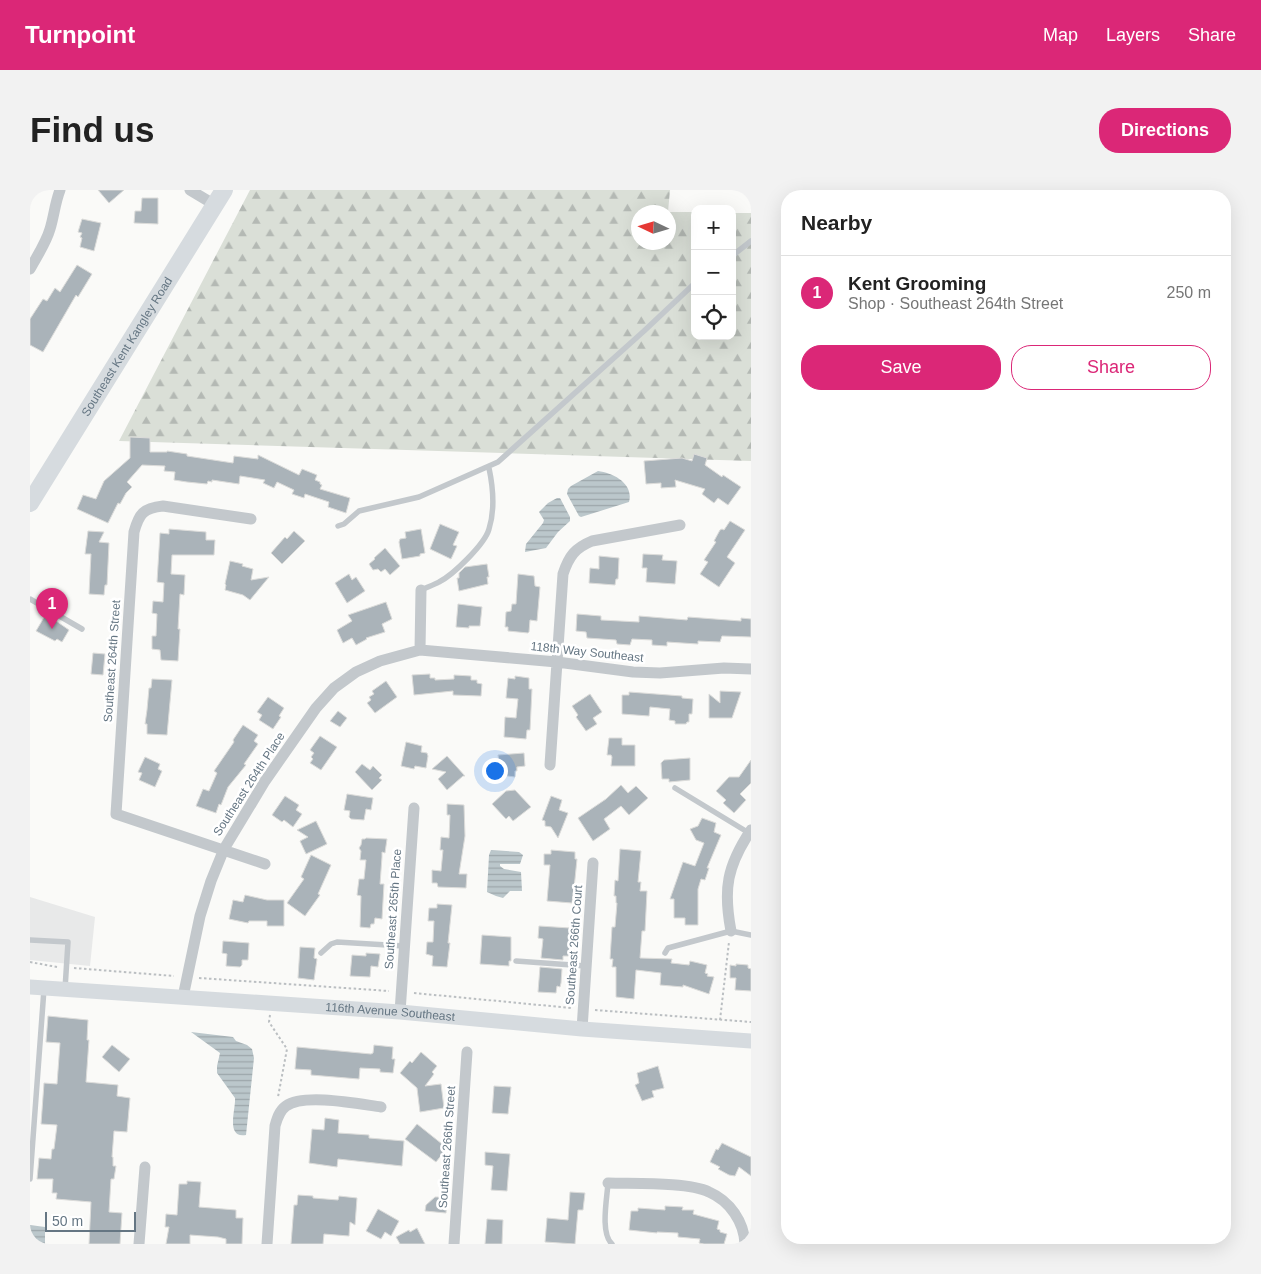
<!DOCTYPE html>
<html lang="en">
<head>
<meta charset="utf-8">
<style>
  body { margin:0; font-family:Arial,sans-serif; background:#f2f2f2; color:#222 }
  .controls { position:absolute; right:15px; top:15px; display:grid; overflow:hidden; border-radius:10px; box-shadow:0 5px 20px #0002 }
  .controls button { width:45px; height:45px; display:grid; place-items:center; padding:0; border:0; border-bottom:1px solid #e0e0e0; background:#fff; color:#222; font:25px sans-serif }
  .compass { position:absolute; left:601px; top:15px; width:45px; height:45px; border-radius:50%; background:#fff; box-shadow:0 5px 20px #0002; rotate:274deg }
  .scale { position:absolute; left:15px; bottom:12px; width:91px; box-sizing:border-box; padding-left:5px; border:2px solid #657683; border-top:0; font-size:14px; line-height:18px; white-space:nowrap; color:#657683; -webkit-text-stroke:4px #fff; paint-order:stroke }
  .you { position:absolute; left:464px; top:580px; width:18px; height:18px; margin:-12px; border:4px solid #fff; border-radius:50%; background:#1a73e8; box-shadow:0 0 0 8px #1a73e833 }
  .badge { display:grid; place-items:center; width:32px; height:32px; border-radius:50%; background:#db2777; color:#fff; font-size:16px; font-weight:700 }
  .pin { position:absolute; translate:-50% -41px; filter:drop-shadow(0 1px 2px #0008) }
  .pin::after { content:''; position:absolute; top:26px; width:18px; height:15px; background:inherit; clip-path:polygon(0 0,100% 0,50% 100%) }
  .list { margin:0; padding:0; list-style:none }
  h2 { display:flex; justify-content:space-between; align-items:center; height:65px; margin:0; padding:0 20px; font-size:21px }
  h2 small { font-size:16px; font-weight:400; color:#767676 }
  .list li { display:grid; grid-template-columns:32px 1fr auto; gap:15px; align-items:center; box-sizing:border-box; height:75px; padding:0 20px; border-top:1px solid #e0e0e0 }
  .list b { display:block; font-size:19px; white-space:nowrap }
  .list p { margin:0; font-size:16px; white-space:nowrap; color:#767676 }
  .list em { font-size:16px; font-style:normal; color:#767676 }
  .actions { display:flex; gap:10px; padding:15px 20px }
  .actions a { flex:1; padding:11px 0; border:1px solid #db2777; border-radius:20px; text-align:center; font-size:18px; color:#db2777 }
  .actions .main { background:#db2777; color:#fff }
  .icon { flex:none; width:28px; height:28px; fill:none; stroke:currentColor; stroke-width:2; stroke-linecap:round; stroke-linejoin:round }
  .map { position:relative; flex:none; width:721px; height:1054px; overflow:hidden; border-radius:20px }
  header { display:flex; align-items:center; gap:30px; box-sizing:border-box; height:70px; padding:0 25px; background:#db2777; color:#fff }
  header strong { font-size:24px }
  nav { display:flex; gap:28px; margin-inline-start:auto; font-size:18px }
  .intro { display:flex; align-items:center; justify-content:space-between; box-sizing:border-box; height:120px; padding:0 30px }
  h1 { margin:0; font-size:35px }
  .button { padding:12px 22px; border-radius:20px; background:#db2777; color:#fff; font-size:18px; font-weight:700 }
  main { display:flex; gap:30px; padding:0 30px }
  aside { flex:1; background:#fff; border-radius:20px; box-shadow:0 5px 20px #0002 }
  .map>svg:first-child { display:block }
</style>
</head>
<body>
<header>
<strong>Turnpoint</strong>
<nav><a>Map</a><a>Layers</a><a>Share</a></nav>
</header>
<div class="intro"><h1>Find us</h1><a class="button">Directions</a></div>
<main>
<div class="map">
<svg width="721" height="1054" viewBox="0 0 721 1054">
  <defs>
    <pattern id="forest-firs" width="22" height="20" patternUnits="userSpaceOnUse" patternTransform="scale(1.25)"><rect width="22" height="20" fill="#dadfd7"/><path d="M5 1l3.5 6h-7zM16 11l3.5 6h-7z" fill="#b4b9b4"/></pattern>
    <pattern id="water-rules" width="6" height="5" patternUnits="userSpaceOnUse" patternTransform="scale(1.25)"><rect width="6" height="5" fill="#bbc7cb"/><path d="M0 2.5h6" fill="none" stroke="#9ca6aa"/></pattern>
  </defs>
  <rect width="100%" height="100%" fill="#fafaf8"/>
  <!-- built -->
  <path fill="#e8e9e9" d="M0 707 65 727 60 776 0 770Z"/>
  <!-- forest -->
  <path fill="url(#forest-firs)" fill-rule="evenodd" d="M220 0H640L638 22H665V146H702V23H721V271L89 251ZM608 22H638V52H608Z"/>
  <!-- water -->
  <path fill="url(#water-rules)" d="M568 281C584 283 604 294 599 312L551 327 549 326 537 304 538 299 541 296Z
    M527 308H530L540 327V331L528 342 516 358 495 362 496 354 513 333 514 330 509 322 518 313Z
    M461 660 489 662 493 665 490 674H470V676L474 679 491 682 492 701H480L473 708 466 706 457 702 459 665Z
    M161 842 203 847 206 851 217 855 222 859 224 868 216 945C195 949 206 919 205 908L187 883V876L190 863Z
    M0 1035 15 1037V1054H0Z"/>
  <!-- building -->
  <path fill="#aab3b9" stroke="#dcdcda" d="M68 0H94L79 13Z
    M112 8H128V34L104 33 105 21H111Z
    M52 29 71 33 64 61 50 57 52 48 50 47 52 43 48 42Z
    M47 75 62 84 48 107 46 105 13 162 0 155V129L13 109 17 111 25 98 30 102Z
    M100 247 120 248V262H137V261L157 264V266L203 273 204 266 228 269V265L269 285 272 279 287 285 285 290 290 292V294L292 295 290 299 320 308 316 323 298 317 299 312 275 304 274 308 262 304 264 300 247 292 244 298 233 293 235 290 210 286 209 294 182 290V292L178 291 177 294 157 292 144 290 145 282 134 281 135 276 112 275 97 292 102 297 96 303 90 314 88 313 78 333 47 319 53 305 66 309 74 291 100 268Z
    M664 264 677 268 675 275 692 287 693 285 711 297 698 315 688 308 684 313 672 304 675 299 645 290 646 297 631 298V293L616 294 614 271 652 268 662 271Z
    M700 331 715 340 697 367 705 373 689 397 670 384 678 372 674 370 686 352 684 351 690 340 692 339 694 340Z
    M410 334 429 342 423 355 427 356 421 369 400 359Z
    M139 339 176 342V350H185L184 365H142L141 384 155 385 154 405 150 404 148 439H150L148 471 131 470 130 460 122 459V446H126L127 424 122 423 123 411 133 412 134 393 127 392 130 343 139 344Z
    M391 339 395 363 390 364V366L372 369 369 352 370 349 376 348 375 342Z
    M58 341 74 342 69 352 79 353 77 395H75L74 405 59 404 61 364H55Z
    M264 341 275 351 252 374 241 363 255 347 257 349Z
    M355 358 370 376 360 385 355 379 351 382 348 379 343 380 339 374 345 369 344 368Z
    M613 364 633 365 632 370 647 371 645 394 616 392 617 378H612Z
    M569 366 589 368 588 389H586L585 395 559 393 560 378 569 379Z
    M200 371 213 374 212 376 223 379 221 390 239 387 220 410 213 405 195 400 196 395 195 394Z
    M457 374 459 387H457L458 394 429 401 427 388H429V383L435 377Z
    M319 384 322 390 326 387 335 401 317 413 305 393Z
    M488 384 504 386 505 396 510 397 507 431 500 430 499 442 498 443 478 441V437H475L476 422 481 421 482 414H486Z
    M356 412 362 429 352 434 355 442 336 448 337 449 326 455 322 448 313 453 307 440 322 431 318 425Z
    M428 414 452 417 450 436H439V438L426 437Z
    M16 424 39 440 32 452 27 449 25 451 6 441Z
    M547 424 571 426V430L609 432V426L657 430 658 427 711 431V428L721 429V447L692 446 690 452 668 451V454L637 452V456L622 455V450L602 449 600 455 587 454 586 450 557 448 556 442 546 441Z
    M63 463 75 464 73 485 61 484Z
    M400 484V488H405V490L424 489V485L441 486V490H447V493L452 494 451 506 423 505V501L384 505 382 485Z
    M485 486 499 488V499H502L500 540H497L496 549 474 547 475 527 486 528 488 509 476 508 478 488 485 489Z
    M122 489 142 490 137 545 117 544V534H115L117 520 119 498H121Z
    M356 491 367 507 345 523 337 513 341 510 339 507 344 504 342 501Z
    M690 501 711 502 702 528H679V504L690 513Z
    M599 502 652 506V508L663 509 662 524H659V532H657L656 534H645V531L639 530 640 519 620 517 619 526 592 524V505H599Z
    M560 504 572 522 563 528 567 534 556 541 546 527 548 525 542 516Z
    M238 507 254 518 249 526 251 527 243 539 229 530 232 525 227 522Z
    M308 521 317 528 310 537 300 531Z
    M213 535 228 545 224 551 228 554 214 574 216 575 198 597 191 615 189 614 186 623 166 616 173 599 179 601 187 583 184 581 204 552 203 550Z
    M290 546 307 557 291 580 280 573 283 569 281 567 284 563 280 560Z
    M579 548H592V555H605V576H581L582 567 581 565H577Z
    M376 552 392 556 391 562 397 563 398 566 396 578 385 576 384 579 371 576Z
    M494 563 495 576 487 577V581H485V587L462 584 461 573 469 572 468 565Z
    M417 566 435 586H433L417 600 408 589 416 582 402 579Z
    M115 567 130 574 128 579 132 581 125 597 109 590 112 583 108 582Z
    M660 568V590L639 592V589H632L631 573 634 570Z
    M721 570V593L710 604 716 610 704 623 693 613 696 610 686 601 699 587H709Z
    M332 574 340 580 343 576 352 585 349 588 352 590 342 600 325 582Z
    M591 595 598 603 606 596 618 608 599 625 591 616 574 629 580 639 563 651 548 628 576 609Z
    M485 600 501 617 483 631 479 626 476 629 462 614 476 601Z
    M317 604 343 608 341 620 336 619 334 630 321 629 319 627 320 621 314 620Z
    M255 606 269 615 266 620 272 624 263 637 254 630 252 632 242 625Z
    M521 606 532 610 529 620 538 623 528 648 521 637 515 636V631L512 630Z
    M417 614 434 615 435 646 429 684H437L436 698 408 697 407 693H402V680L411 681 413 660H410L411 647 419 648 420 625H417Z
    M672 628 686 633 684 642 691 645 677 678H679L675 690 671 689 668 699V735H655V728H644V709H640L653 672 665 676 674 653 666 650 660 639 668 636Z
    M286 631 297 654 276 664 270 651 278 647 267 640Z
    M336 648 357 649 355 663 352 662V667L350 694H354L352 729 345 728 344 734H341L340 738 330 737 331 706 327 705 329 689H334L336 670H330L331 661 329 658 331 655 332 649H335Z
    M590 659 611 661 608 692H611L610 701H617L615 741H612L610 768 642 769 641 773 659 775 660 771 677 775 675 783 678 784 677 786 684 787 679 804 653 795V797L630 795 631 783 606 780 604 809 586 807V777H582L583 769H580L582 737H585L587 713H586V706H584L585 690 588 691Z
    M521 660 545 662V669H547L545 689 542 713 517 711 520 675H514V664H521Z
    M281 665 301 675 288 704 290 705 275 726 257 713 274 689 271 687Z
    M215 705 237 710H254V736H237V731H219L218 733 199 729 203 710 213 712Z
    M407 714 422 715 418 753H420L417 777 402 776 403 766 396 764 397 752H403L404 731H398L399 718H407Z
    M509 736 540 738V766H533V770L511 768 513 749 508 748Z
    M452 745 481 747V771H479V776L450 774Z
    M193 751 219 753 218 770H212V775L210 777 196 776 197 764 192 763Z
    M270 757 285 758 284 768 287 769 284 790 268 788Z
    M336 763 350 764 348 777 341 776 340 787 320 786 322 765 336 766Z
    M706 774 718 775V778L721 779V801L705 800 706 788H700V775L706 776Z
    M510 777 532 779 531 793 530 797 527 796 526 803 508 802Z
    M18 826 58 830 57 850H59L56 892 88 895 87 906 100 908 97 942 84 941 82 967H83V976H86L84 989H81L79 1022 92 1023 90 1054H59L61 1012 26 1009 27 1003H22L23 989H7L9 968 21 969 22 959H24L27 935 11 934 14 893 27 894 30 853 16 852Z
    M82 855 100 869 89 882 72 867Z
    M344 855 363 857 362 869H365L363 883 350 882V879L330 878 329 889 281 885V880L265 879 267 857 341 864 343 863Z
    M391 862 407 876 402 882 404 884 395 896 411 894 414 918 390 922 387 898 370 883 380 871 382 873Z
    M628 876 634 898 622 901 624 907 612 911 605 895 609 893 607 883Z
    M464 896 481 897 478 924 462 923Z
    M295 928 309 930 308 943 339 945V948L374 951 372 976 308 969 307 977 279 973 282 939 294 940Z
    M387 934 417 958 406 972 375 949Z
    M692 953 721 967V986L709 977 705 986 699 985 688 979 690 977 680 972 686 959 688 960Z
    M455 962 480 964 477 1001 461 1000 463 976 455 975Z
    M157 991 171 992 169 1017 206 1020V1028H213L212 1054H196V1049L188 1047 160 1045V1054H136L139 1037H135L136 1024 147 1025 149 994H157Z
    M540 1002 555 1003 553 1020H548L545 1054 515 1052 517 1028 538 1030Z
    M268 1005 283 1006V1008L308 1010 309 1006 327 1008 325 1035 320 1032 319 1046 294 1044 293 1054H261L264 1015H267Z
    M405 1007H417L416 1023 395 1021 396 1015Z
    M635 1016 653 1017 652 1020H664L663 1024 689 1031 687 1039 690 1040V1042L697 1044 694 1054H674L669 1053 670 1049 648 1047V1043L627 1042V1043L599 1040 601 1021H608V1018L635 1020Z
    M348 1019 369 1031 361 1046 355 1042 351 1049 336 1041Z
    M457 1029 473 1030 472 1054H455Z
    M387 1038 395 1054H370L366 1047 379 1040 380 1042Z"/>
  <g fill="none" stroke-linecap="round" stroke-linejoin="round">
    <!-- path -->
    <path stroke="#bbbfc2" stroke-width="2" stroke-dasharray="2.5 2.5" stroke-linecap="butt" d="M0 772 27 777
      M44 778 144 786
      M169 788 359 801
      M384 803 541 818
      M565 820 721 832
      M240 825 239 832 257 859 248 907
      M690 830 699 752"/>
    <!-- lane -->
    <path stroke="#c3c8cc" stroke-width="5.5" d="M702 66 721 51
      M308 336 314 334 329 321 389 307 468 272 614 141 665 93
      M391 400C397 397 404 395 409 392 423 385 455 354 459 339 465 320 463 297 459 278
      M0 409 52 439
      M645 598 719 643
      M0 750 38 752 35 799
      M291 763 301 754 307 752 374 756
      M635 763 638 758 701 741 721 745
      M486 771 556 776
      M0 989 14 799
      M578 993C577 1009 570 1043 582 1054"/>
    <!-- street -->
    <path stroke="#c3c8cc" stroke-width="11" d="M160 0 185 15
      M0 79C7 66 16 53 20 39 24 26 25 13 30 0
      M221 329 133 316C113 318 109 324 104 342L86 624 235 674
      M390 460 391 400
      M520 575 533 384C539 366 545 358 562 351L650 335
      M701 741C693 699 697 676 721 640
      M153 807 170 726 181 691 194 659 235 591 286 518 304 498 326 482 350 471 390 460 527 472 603 482 630 483 694 478 721 479
      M370 822 384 618
      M552 839 563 673
      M578 993C604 994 658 992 679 1002 700 1011 714 1032 715 1054
      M109 1054 115 977
      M237 1054 245 936C247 929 249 921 256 916 274 903 329 914 351 917
      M424 1054 437 862"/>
    <!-- secondary -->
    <path stroke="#d6dbdf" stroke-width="15" id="s1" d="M0 797 370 822 552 839 721 851"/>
    <!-- primary -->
    <path stroke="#d6dbdf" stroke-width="18" id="s2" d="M0 313 194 0"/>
  </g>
  <g text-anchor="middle" stroke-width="5" stroke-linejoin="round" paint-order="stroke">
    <!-- street labels -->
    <g font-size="12" fill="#657683" stroke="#fff">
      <text dy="4" stroke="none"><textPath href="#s2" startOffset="184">Southeast Kent Kangley Road</textPath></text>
      <text transform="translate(557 462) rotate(6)" y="4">118th Way Southeast</text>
      <text transform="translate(82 471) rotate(-86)" y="4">Southeast 264th Street</text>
      <text transform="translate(219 594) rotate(-57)" y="4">Southeast 264th Place</text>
      <text transform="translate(363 719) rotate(-86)" y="4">Southeast 265th Place</text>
      <text transform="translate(544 755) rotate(-86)" y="4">Southeast 266th Court</text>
      <text dy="4" stroke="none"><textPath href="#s1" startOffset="361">116th Avenue Southeast</textPath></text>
      <text transform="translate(417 957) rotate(-86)" y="4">Southeast 266th Street</text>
    </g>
  </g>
</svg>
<div class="controls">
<button>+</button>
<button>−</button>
<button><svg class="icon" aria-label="locate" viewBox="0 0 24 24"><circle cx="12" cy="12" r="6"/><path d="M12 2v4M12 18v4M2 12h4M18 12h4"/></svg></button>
</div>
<svg class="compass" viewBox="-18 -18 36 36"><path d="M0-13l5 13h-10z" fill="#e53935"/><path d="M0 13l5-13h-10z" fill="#767676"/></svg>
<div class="scale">50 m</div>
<div class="you"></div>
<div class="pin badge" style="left:22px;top:439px">1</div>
</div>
<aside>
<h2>Nearby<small></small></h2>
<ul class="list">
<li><span class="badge">1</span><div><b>Kent Grooming</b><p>Shop · Southeast 264th Street</p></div><em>250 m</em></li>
</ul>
<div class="actions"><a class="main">Save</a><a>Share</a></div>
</aside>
</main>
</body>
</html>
